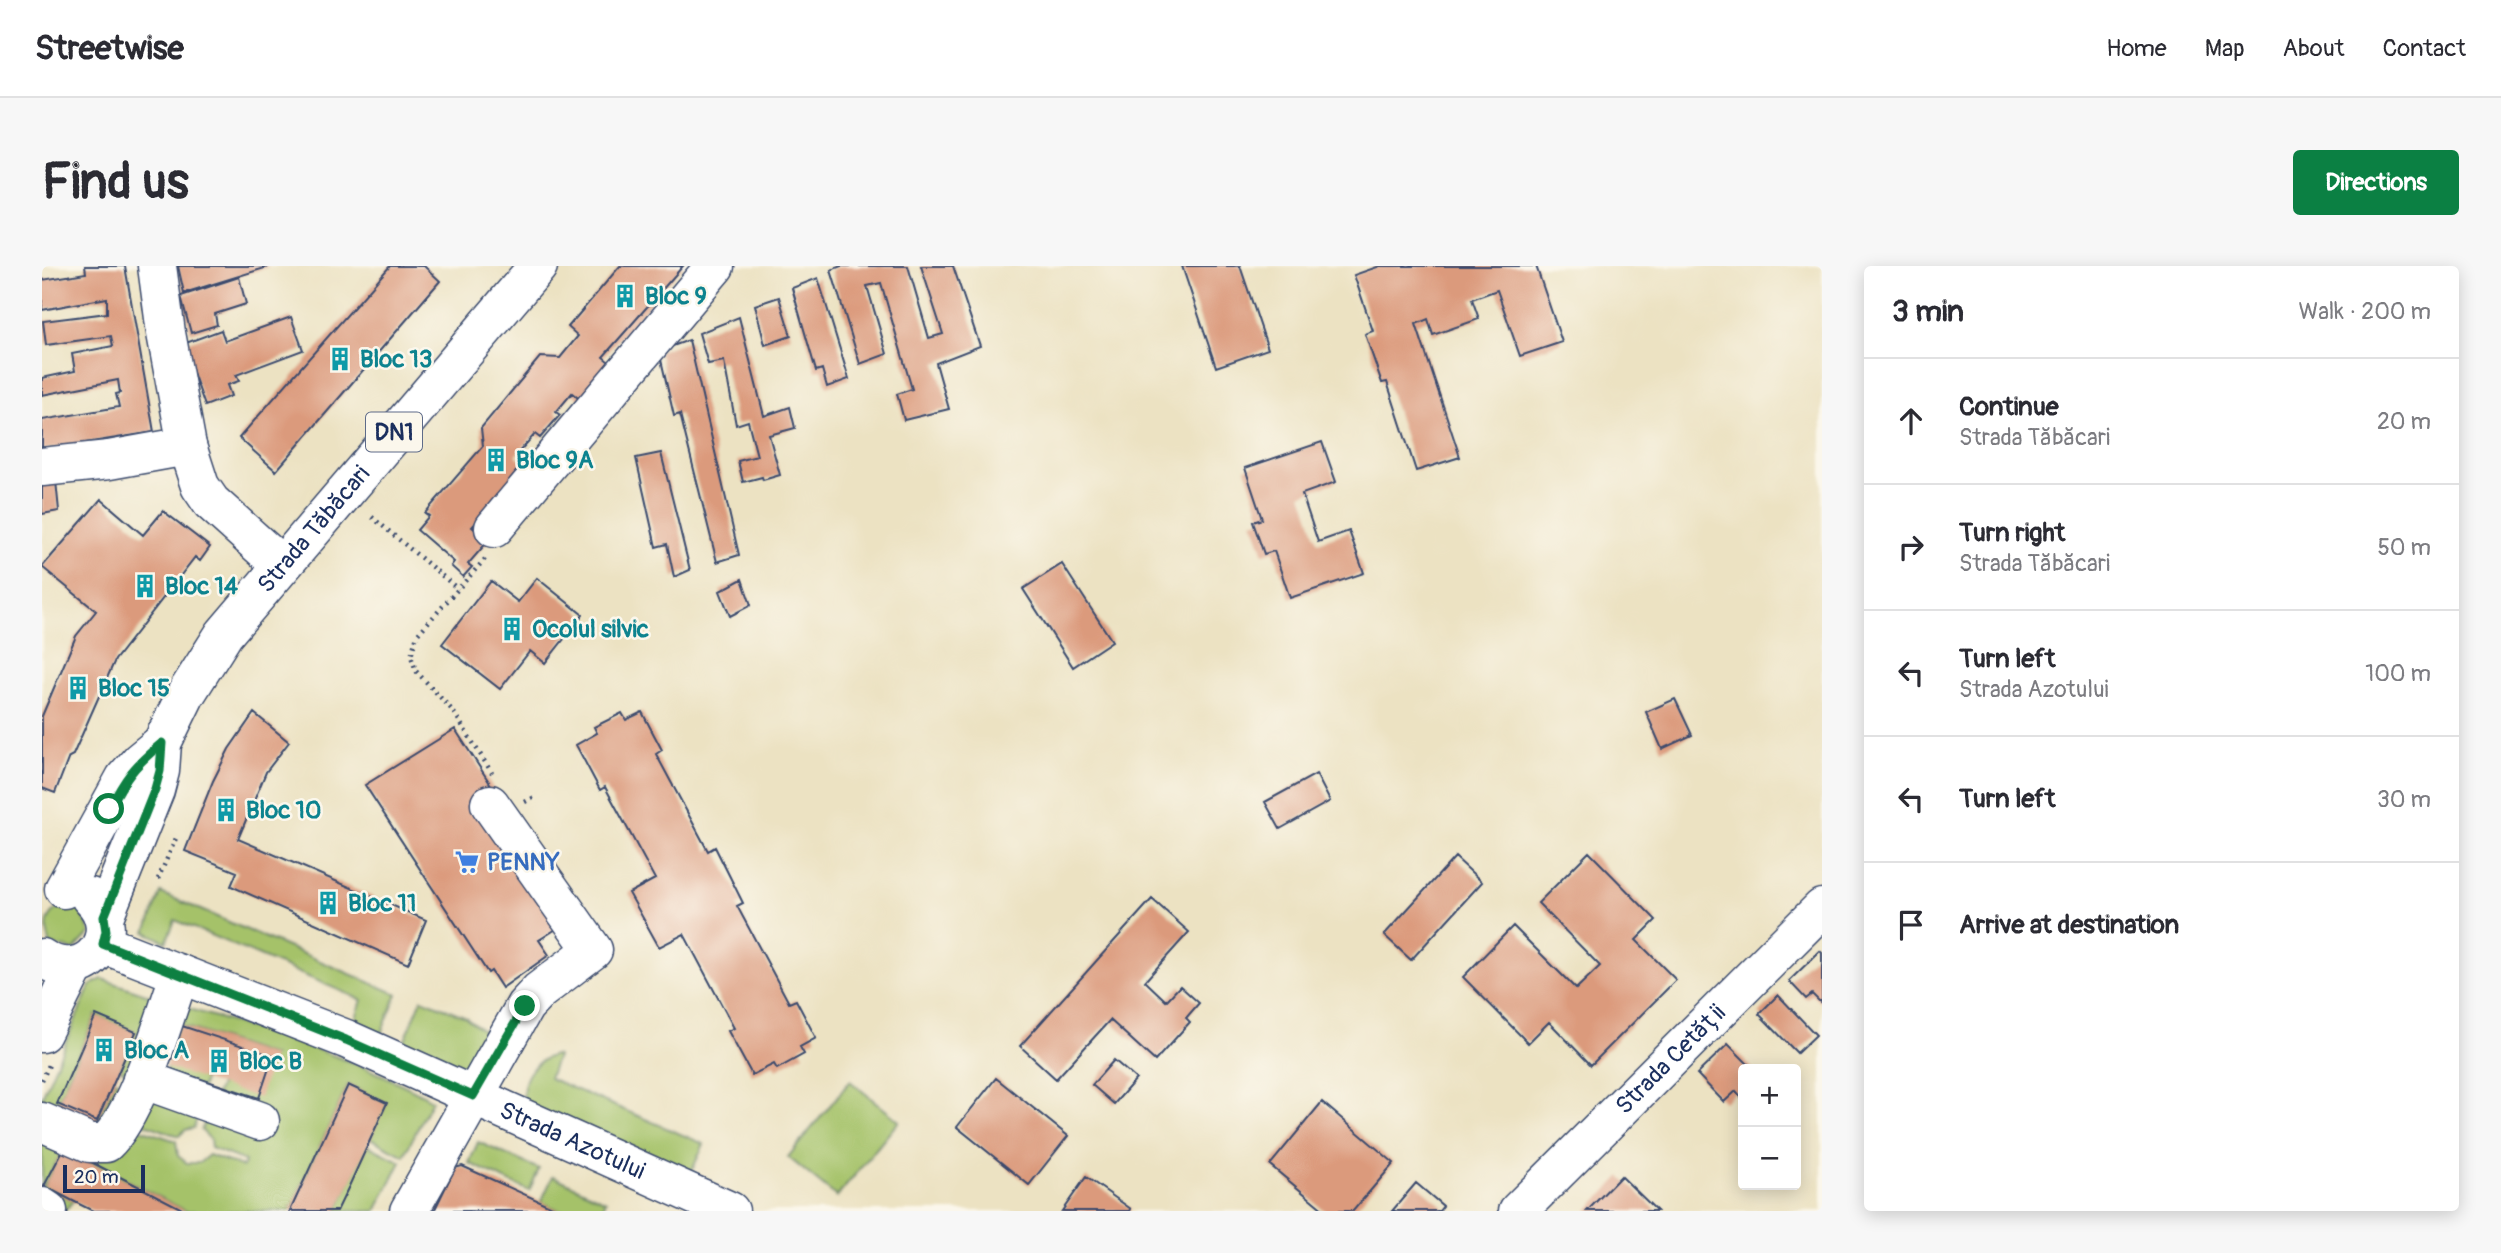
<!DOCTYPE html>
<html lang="en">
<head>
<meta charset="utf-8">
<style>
  body { margin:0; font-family:Pangolin,sans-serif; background:#f7f7f7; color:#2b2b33 }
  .controls { position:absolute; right:21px; bottom:21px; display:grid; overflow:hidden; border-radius:7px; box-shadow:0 4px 18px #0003 }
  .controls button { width:63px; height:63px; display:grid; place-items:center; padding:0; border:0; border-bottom:2px solid #e1e1e2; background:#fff; color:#2b2b33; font:35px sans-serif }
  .scale { position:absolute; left:21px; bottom:18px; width:82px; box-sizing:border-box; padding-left:7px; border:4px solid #1b2f5e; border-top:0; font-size:19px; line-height:24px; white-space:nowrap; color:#1b2f5e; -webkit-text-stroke:5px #fbf7ec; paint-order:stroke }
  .stop { position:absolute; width:21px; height:21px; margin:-16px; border:5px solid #0b8043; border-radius:50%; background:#fff }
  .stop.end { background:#0b8043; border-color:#fff; box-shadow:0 2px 7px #0008 }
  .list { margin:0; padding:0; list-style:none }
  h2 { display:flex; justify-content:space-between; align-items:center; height:91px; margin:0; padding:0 28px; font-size:30px }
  h2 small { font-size:23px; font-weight:400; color:#7c7c81 }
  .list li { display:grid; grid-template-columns:46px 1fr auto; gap:21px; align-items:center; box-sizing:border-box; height:126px; padding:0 28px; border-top:2px solid #e1e1e2 }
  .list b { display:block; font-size:26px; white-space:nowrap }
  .list p { margin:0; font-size:23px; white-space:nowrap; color:#7c7c81 }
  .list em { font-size:23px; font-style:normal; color:#7c7c81 }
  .icon { flex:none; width:38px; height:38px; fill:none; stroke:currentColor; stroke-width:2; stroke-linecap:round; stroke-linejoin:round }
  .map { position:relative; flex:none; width:1780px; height:945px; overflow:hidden; border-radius:7px }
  header { display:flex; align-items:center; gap:42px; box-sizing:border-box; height:98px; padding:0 35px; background:#fff; border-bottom:2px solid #e1e1e2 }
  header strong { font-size:33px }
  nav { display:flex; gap:38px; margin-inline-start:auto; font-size:24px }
  .intro { display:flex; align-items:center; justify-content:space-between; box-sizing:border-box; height:168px; padding:0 42px }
  h1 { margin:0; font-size:49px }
  .button { padding:18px 32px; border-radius:7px; background:#0b8043; color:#fff; font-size:24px; font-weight:700 }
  main { display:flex; gap:42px; padding:0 42px }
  aside { flex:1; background:#fff; border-radius:7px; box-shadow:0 4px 18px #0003 }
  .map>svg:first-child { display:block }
</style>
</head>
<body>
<header>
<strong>Streetwise</strong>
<nav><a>Home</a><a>Map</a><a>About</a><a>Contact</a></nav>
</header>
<div class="intro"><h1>Find us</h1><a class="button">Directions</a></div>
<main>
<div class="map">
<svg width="1780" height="945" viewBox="0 0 1780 945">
  <rect width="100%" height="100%" fill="#fbf7ec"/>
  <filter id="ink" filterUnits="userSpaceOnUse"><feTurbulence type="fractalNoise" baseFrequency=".0143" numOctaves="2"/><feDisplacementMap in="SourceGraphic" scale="14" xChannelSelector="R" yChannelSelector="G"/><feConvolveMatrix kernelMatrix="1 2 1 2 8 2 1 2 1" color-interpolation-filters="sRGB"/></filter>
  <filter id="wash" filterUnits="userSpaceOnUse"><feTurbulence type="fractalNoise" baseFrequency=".00686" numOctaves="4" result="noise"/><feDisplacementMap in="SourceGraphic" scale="28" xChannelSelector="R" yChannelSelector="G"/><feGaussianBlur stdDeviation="1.57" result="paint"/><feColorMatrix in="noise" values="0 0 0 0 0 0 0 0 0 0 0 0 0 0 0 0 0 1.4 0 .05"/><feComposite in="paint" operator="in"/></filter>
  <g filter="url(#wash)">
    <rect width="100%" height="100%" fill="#ece2c2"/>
    <!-- green -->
    <path fill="#a5c269" stroke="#607864" stroke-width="2" d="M119 627 355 728 338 770 312 757 320 734 133 654 124 676 104 666Z
      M31 639 38 642 48 667 32 684 9 679C0 656 7 641 31 639Z
      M60 713 110 730 90 808 78 803 93 766 54 749 15 837 55 855 73 814 85 819 65 865 0 848V831L48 720Z
      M380 733 422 750 442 765C444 779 432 800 421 808L359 783Z
      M139 740C223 768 313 790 390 834L362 890 328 872 344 837 306 819 248 945H144L22 882 2 919 31 935 23 945 0 930V864L87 859 134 875 136 890 145 897H157L167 889 201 901 203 895 169 882 168 873 159 864 178 819 231 790 138 759 162 814 159 824 122 812Z
      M512 789 515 790 507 812 662 878 646 913 483 841C477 817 488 796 512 789Z
      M808 815 857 855 795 931 746 891Z
      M101 826 158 842 152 862 143 864 137 870 89 853Z
      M436 876 497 903 487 925 427 897Z
      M325 879 359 896 334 945H295Z
      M511 910 564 935 559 945H519L499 936Z"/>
    <g id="blocks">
      <!-- building -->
      <path fill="#db9a7b" d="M43 0H83L112 166 0 184V154L77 141 74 128 78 127 76 114 0 129V112L33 105 30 88 71 80 69 70 4 79 1 55 65 47V32L0 44V14L44 7Z
        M136 0H226V1L142 27Z
        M348 0H382L398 15 234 205 197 172Z
        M578 0H641L561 91 572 100 541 136 530 127 514 146 518 149 498 172 493 168 474 189 484 198 430 261 446 275 426 298 430 301 421 311 409 300 412 296 375 264 387 250 383 247 441 180 439 162 498 91 518 92 536 70 526 61Z
        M799 0H866L887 72 901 68 879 0H911L938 80 894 97 907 143 862 154 855 128 870 123 839 17 825 20 845 88 818 98 789 4Z
        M1140 0H1198L1226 83 1174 101Z
        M1338 0H1494L1520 76 1478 90 1455 24 1430 33 1437 53 1391 69 1386 53 1374 58 1418 191 1374 205 1345 116 1340 117 1323 68 1331 65 1312 9Z
        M197 11 204 38 173 48 175 59 149 67 139 30Z
        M776 12 807 113 785 121 780 103 774 105 750 22Z
        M737 31 749 70 723 79 713 39Z
        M249 51 261 84 194 109 197 115 185 119 189 130 163 140 141 78 179 64 183 75Z
        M697 51 722 150 748 141 753 162 727 169 738 209 721 214 720 211 701 216 696 195 715 190 706 155 694 159 682 95 666 98 657 67Z
        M647 74 697 289 675 296 638 148 632 150 617 85Z
        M1280 176 1294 216 1260 228 1276 276 1307 265 1322 307 1248 332 1232 285 1222 288 1211 256 1220 253 1203 202Z
        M619 187 648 304 632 311 625 278 614 281 594 192Z
        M14 215 17 245 0 248V216Z
        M59 233 101 269 121 245 168 281 158 295 153 291 73 394 31 489 27 491 13 527 0 522V450L34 370 54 345 0 301Z
        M1020 298 1070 375 1031 401 981 323Z
        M495 312 541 349 503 397 488 385 458 423 400 378 449 315 476 336Z
        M700 313 709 339 688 350 678 325Z
        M1633 433 1650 469 1620 483 1604 446Z
        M600 446 620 484 614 488 666 585 673 581 701 637 695 640 747 737 754 734 774 772 758 781 762 788 735 803 732 798 710 809 686 765 692 762 642 668 617 681 587 627 613 613 563 521 558 524 534 479 555 467 552 461 580 447 584 454Z
        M212 447 247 476 224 506 196 573 384 654 366 698 189 620 195 606 143 585 171 515 187 483Z
        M413 463 451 522 519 660 497 674 507 689 460 722 449 705 446 707 323 519Z
        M1274 508 1288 535 1238 563 1223 536Z
        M1547 586 1614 654 1594 674 1634 714 1549 799 1507 756 1486 777 1421 711 1471 660 1534 723 1558 700 1496 637Z
        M1413 591 1440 616 1369 694 1342 669Z
        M1110 633 1147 666 1103 715 1124 735 1138 720 1157 737 1144 752 1148 756 1113 795 1068 754 1014 813 978 780Z
        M1778 685 1780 687V734L1778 736 1770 728 1764 733 1747 715Z
        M1736 729 1774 769 1755 787 1717 748Z
        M54 749 94 766 55 855 15 838Z
        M137 759 231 790 217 832 123 801Z
        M1686 778 1711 803H1701V833L1694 825 1682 836 1655 808Z
        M1072 794 1094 813 1072 838 1050 819Z
        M954 812 1026 870 987 919 915 861Z
        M306 819 345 837 308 918 295 945H248Z
        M1280 836 1352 897 1311 945H1283L1228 899Z
        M22 882 144 945H51L31 935 2 920Z
        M420 900 519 945H392L413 902Z
        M1579 910 1615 945H1545Z
        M1044 911 1089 943 1088 945H1020Z
        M1374 917 1401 940 1397 945H1350Z"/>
    </g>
  </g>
  <g filter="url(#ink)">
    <use href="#blocks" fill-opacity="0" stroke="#3a4a6d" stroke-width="2"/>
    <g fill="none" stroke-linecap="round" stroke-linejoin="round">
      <!-- minor casing -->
      <g stroke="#3a4a6d" stroke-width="41">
        <g id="minor">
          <path d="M115 0 124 67 145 180 158 220 169 236 239 299"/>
          <path d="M0 201 67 194 145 180"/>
          <path d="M452 262 673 0"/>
          <path id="s1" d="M61 678 304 773 688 945"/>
          <path d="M100 813 218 855"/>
          <path d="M0 856 48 877H64C96 847 122 751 138 708"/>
          <path d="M0 941 6 945"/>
          <path d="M367 945 483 740 497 725 551 684 448 538"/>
          <path id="s2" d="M1476 945 1780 642"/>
        </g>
      </g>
      <!-- major casing -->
      <g stroke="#3a4a6d" stroke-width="41">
        <g id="major">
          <path d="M22 623 83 512 98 495 120 477"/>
          <path id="s3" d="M62 651 113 524 118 505 120 477 144 428 182 368 496 0"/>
          <path d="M0 692C44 721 86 667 48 631"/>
          <path d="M0 767 33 700"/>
        </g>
      </g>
      <!-- path -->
      <path stroke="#3a4a6d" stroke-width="4.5" stroke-dasharray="2 5" stroke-linecap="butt" d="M330 251 416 323
        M443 293 375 369 369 390 374 405 411 445 450 507
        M483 536 495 530
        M116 613 135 570
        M0 814 7 799"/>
      <!-- minor -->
      <use href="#minor" stroke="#fff" stroke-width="38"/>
      <!-- major -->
      <use href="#major" stroke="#fff" stroke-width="38"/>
    </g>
  </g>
  <g fill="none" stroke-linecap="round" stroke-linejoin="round" filter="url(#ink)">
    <!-- route -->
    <path stroke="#0b8043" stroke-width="9" d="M67 543C84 511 92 500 120 477L118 505 113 523 62 651 64 665 61 678 304 774 431 830 483 740"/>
  </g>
  <!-- icons -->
  <defs>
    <g id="building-bare" transform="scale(1.89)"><path d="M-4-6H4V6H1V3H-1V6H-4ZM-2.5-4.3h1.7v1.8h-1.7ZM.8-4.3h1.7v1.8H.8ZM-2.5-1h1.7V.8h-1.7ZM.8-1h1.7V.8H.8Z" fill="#0f9aa8" stroke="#fbf7ec" stroke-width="2.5" paint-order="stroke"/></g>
    <g id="supermarket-bare" transform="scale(1.89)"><path d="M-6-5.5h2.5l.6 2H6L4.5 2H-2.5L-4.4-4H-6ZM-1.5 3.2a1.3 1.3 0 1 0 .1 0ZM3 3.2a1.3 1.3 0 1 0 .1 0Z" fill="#3f7fe0" stroke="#fbf7ec" stroke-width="2.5" paint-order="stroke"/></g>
  </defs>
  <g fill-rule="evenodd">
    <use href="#building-bare" x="583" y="30"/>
    <use href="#building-bare" x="298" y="93"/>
    <use href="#building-bare" x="454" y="194"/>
    <use href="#building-bare" x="103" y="320"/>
    <use href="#building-bare" x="470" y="363"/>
    <use href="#building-bare" x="36" y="422"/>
    <use href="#building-bare" x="184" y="544"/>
    <use href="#supermarket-bare" x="425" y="596"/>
    <use href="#building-bare" x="286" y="637"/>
    <use href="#building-bare" x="62" y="784"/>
    <use href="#building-bare" x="177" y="795"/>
  </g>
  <g text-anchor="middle" stroke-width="5" stroke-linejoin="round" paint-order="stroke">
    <!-- shield labels -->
    <rect fill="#fbf7ec" stroke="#5e6b89" stroke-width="2" x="324" y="146.5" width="56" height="39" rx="5"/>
    <g font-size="23" font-weight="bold" fill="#1b2f5e">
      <text x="352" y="174">DN1</text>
    </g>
    <!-- culture labels -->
    <g font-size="24" font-weight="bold" fill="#0d838f" stroke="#fbf7ec" text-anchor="start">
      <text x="603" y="38">Bloc 9</text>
      <text x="318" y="101">Bloc 13</text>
      <text x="474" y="202">Bloc 9A</text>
      <text x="123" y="328">Bloc 14</text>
      <text x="490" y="371">Ocolul silvic</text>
      <text x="56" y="430">Bloc 15</text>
      <text x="204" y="552">Bloc 10</text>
      <text x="306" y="645">Bloc 11</text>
      <text x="82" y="792">Bloc A</text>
      <text x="197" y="803">Bloc B</text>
    </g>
    <!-- street labels -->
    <g font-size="24" fill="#1b2f5e" stroke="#fbf7ec">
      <text dy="8" stroke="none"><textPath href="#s3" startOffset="448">Strada Tăbăcari</textPath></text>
      <text dy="8" stroke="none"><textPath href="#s2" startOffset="215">Strada Cetății</textPath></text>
      <text dy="8" stroke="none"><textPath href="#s1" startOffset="509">Strada Azotului</textPath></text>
    </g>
    <!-- shop labels -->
    <g font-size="24" font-weight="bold" fill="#366cbe" stroke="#fbf7ec" text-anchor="start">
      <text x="445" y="604">PENNY</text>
    </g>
  </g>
</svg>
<div class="controls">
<button>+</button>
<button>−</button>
</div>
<div class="scale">20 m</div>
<div class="stop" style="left:67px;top:543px"></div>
<div class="stop end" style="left:483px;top:740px"></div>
</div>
<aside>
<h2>3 min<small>Walk · 200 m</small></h2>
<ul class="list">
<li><svg class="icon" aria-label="ahead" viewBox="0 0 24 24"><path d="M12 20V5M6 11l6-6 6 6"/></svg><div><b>Continue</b><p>Strada Tăbăcari</p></div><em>20 m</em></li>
<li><svg class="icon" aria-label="right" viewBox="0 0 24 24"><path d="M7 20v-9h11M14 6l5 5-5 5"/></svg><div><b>Turn right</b><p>Strada Tăbăcari</p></div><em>50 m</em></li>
<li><svg class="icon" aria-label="left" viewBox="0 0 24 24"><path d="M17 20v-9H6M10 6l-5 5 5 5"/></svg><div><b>Turn left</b><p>Strada Azotului</p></div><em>100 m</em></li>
<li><svg class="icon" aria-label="left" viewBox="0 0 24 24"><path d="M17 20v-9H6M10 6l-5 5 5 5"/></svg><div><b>Turn left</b></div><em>30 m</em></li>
<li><svg class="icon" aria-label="arrive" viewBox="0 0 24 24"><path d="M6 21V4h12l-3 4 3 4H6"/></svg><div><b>Arrive at destination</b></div></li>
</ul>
</aside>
</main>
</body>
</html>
